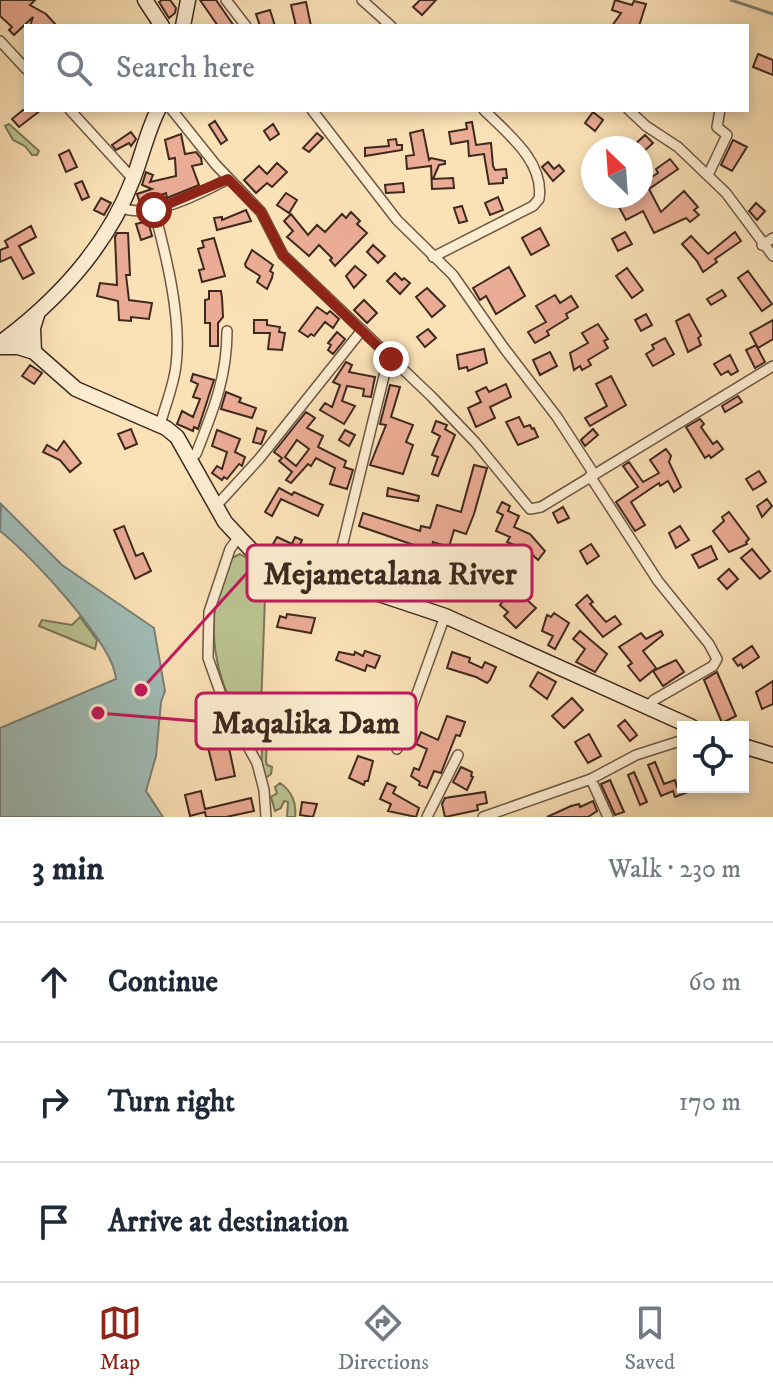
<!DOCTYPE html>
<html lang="en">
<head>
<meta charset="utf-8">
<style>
  body { margin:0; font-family:"IM FELL DW Pica",serif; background:#f2f2f3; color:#1f2937 }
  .controls { position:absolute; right:24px; bottom:24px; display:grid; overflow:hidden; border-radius:0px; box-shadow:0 4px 12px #0003 }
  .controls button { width:72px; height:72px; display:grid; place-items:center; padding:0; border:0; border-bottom:2px solid #e0e1e3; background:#fff; color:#1f2937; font:40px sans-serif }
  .compass { position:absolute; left:581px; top:136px; width:72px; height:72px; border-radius:50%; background:#fff; box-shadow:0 4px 12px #0003; rotate:335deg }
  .stop { position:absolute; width:24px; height:24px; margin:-18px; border:6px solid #8f2418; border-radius:50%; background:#fff }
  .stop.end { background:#8f2418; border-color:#fff; box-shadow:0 2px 8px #0008 }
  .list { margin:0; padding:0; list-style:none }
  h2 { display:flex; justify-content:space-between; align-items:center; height:104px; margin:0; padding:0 32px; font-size:34px }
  h2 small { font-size:26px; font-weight:400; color:#747a83 }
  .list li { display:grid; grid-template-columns:52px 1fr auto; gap:24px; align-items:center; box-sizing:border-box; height:120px; padding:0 32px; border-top:2px solid #e0e1e3 }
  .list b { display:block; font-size:30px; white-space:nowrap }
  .list em { font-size:26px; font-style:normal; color:#747a83 }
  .icon { flex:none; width:44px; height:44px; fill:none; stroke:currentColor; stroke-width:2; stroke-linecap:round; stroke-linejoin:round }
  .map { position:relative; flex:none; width:773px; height:817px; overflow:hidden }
  .search { position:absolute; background:#fff; box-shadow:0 4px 12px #0003; left:24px; right:24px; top:24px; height:88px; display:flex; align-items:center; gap:20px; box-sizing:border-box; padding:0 28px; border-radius:0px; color:#747a83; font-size:30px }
  .sheet { height:464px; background:#fff }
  nav { display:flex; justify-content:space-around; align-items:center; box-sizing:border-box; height:112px; border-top:2px solid #e0e1e3; background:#fff; font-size:22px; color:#747a83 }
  nav a { display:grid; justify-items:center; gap:4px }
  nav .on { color:#8f2418 }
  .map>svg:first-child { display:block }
</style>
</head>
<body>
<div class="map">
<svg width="773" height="817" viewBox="0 0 773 817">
  <rect width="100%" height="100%" fill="#fbe1b6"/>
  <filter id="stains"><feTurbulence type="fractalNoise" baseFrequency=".0025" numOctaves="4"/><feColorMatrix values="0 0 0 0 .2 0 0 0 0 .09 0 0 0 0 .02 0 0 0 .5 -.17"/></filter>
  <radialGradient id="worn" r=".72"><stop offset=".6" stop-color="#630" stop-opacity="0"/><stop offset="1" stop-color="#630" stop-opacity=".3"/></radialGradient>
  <!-- green -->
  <path fill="#bac391" stroke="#7c7658" stroke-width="2" d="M9 124 39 151 37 155H32L25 146 13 140 5 126Z
    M240 554 266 570 260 736 257 747C226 702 207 657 216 600 219 587 225 572 230 559Z
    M80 617 97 640 95 649 39 626 42 620 72 625Z
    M264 716 268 724 266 761 267 765 272 767 271 774 267 777 264 776 261 769Z
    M280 783C292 791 297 804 295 817H287L288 802 284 801 281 808 275 811 271 797 277 793 275 787Z"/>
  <!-- water -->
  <path fill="#a0bcb5" stroke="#798179" stroke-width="2" d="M1 504 62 565 154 628 165 691 161 702 156 756 146 791 163 817H0V728L116 679C114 644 30 554 0 531Z"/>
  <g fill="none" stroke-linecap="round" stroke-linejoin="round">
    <!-- stream -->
    <path stroke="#798179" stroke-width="3" d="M731 0 773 14"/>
  </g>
  <!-- building -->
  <path fill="#ebac95" stroke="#3e291f" stroke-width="2" fill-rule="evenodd" d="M0 0H35L30 5 46 14 57 26H30L33 17 14 35 9 30 12 27 0 16Z
    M162 0H170L176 8 175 13 169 18 159 2Z
    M200 0H216L234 26H218Z
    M420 0H436L422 15 413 7Z
    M615 0 632 5 634 1 646 4 639 26H612L621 13 612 10Z
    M306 2 311 26H296L291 5Z
    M270 10 275 26H260L256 14Z
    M758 54 773 60V75L753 67Z
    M23 110H41L19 127 12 119Z
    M593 112 603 120 595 131 585 123Z
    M215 121 227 140 221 144 209 125Z
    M472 122 476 145 491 143 493 166 495 170 506 169 507 178H503V183L489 184 484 154 469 156 468 141 451 144 449 132 467 129 466 123Z
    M273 124 279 134 270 140 264 131Z
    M423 130 429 160 431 158 445 161V164L439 165 433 179 453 178 454 188 432 189 431 166 407 169 406 156 414 155 410 133Z
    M131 132 136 139 131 146 129 143 116 150 112 145Z
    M317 133 323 138 309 152 303 148Z
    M181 134 185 154 196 152 201 158 202 164 192 166 199 185 167 198 166 193 140 203 137 194 152 189 142 185 146 172 153 175 150 182 176 176 175 158 169 159 165 140Z
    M645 135 653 143 641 154V148H631Z
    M396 139 397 145H402V150L365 156V148L389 146 388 140Z
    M733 140 747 147 732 171 721 165Z
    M69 150 77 167 66 172 59 155Z
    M670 159 678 169 649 189 661 212 684 191 698 207 694 210 699 215 690 222 686 218 654 233 643 211 626 220 613 196H641V173L645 181 658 173 656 169Z
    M548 162 554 169 559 165 564 171 553 181 542 167Z
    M277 163 287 172 272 187 267 183 256 193 244 180 259 166 267 174Z
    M82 181 89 197 82 200 75 184Z
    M403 183 404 192 386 193 385 185Z
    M286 193 297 200 289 213 277 205Z
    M498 197 503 210 490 215 485 203Z
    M101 198 111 203 104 215 94 210Z
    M756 203 765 211 757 220 749 211Z
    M462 206 467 221 459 223 454 208Z
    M246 210 251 221 217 230 214 218 222 217V220Z
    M351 212 360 221 357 224 367 233 335 266 330 260 332 258 319 245 309 256 287 237 293 231 284 221 291 214 308 235 317 225 325 232 342 214 346 218Z
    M148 221 152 236 141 240 136 224Z
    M31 226 36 237 19 246 34 273 23 279 11 257 0 262V250L8 247 5 241Z
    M540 228 549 245 531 255 522 238Z
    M625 232 632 244 618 251 612 239Z
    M735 232 741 241 715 259 717 262 703 272 697 261 682 244 691 236 708 254Z
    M117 233H128L130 275H126L129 300 152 303 149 319 131 317V321L119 320 118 301 97 296 100 283 117 285 115 237Z
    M214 238 225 276 202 282 199 270 204 269 198 249 204 247 202 241Z
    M373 245 385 256 378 263 367 252Z
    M252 250 273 265 270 271 273 273 272 278 267 289 257 282 260 276 246 267 245 264Z
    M355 266 366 275 354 288 346 276Z
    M509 267 525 296 496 314 486 296 480 300 473 288Z
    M627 268 643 290 632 298 616 276Z
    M748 271 772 304 762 311 738 278Z
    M395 273 402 280 404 278 410 283 400 294 387 281Z
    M427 288 445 306 432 317 416 297Z
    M722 290 726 296 711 305 707 299Z
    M209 291H221L222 298 223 317 218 323V346H210V323H205V300L209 299Z
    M555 295 560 303 571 296 578 307 566 314 568 318 547 331 549 335 535 343 528 332 546 322 536 306Z
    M364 300 377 313 367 323 354 310Z
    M317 307 327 314 330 311 339 319 333 328 325 322 314 336 311 334 308 337 299 331Z
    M646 314 652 325 641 331 635 320Z
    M689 314 701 336 698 338 701 345 688 352 676 321Z
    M254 320H267V325L280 327 279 332 285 333 282 350 268 349 270 333H254Z
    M773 320V339L758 348 750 333Z
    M598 324 608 339 604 341 608 348 588 360 591 365 582 370 580 366 574 370 570 353 588 343 582 333Z
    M428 329 436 338 425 347 417 337Z
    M337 332 345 339 333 354 328 350 331 345 328 343Z
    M665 338 674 354 653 366 646 354 654 349 652 345Z
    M756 345 765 362 755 368 746 350Z
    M484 349 487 363 468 371 467 367 459 369 457 355Z
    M550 352 557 366 540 375 533 360Z
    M730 355 738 371 731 375 728 371 721 375 714 364Z
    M346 362 352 365 349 372 375 377 371 397 363 396 364 389 347 386 342 401 355 406 344 424 320 410 325 403 332 407 340 385 333 382Z
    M30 365 42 373 34 384 22 376Z
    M193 374 214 380 198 429 194 427 193 431 177 424 182 411 193 417 200 399 193 397 198 384 191 381Z
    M611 376 626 405 590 426 585 418 607 406 596 384Z
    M506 384 511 397 490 407 495 418 476 427 468 408 481 402 476 392 486 387 489 392Z
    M390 385 400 387 391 417 413 425 406 442 413 445 403 474 370 465 386 425 380 424Z
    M226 392 241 398 239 402 256 408 252 418 221 409Z
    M738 396 742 402 725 412 722 406Z
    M306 412 315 418 307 428 323 436 318 447 346 461 344 467 353 470 347 489 330 484 335 468 316 458 311 466 308 464 291 483 286 480 292 472 279 461 282 458 274 452ZM297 440 309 449 296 466 285 457Z
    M519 417 524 427 530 425 532 429 534 428 538 437 518 445 506 422Z
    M700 419 704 424 701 427 713 444 717 441 723 449 711 458 709 455 705 458 686 427Z
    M436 421 447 425 445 429 455 435 438 476 432 474 438 457 432 455 440 436 432 432Z
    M257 428 266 431 261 444 253 442Z
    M131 429 137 444 125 449 118 434Z
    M593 429 598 435 585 446 581 440Z
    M217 430 240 439 235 452 245 457 242 466 239 464 227 479 224 477 222 480 212 473 217 466 222 469 227 452 212 446Z
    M345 430 355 435 349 446 339 440Z
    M64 441 81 463 70 472 60 460 43 452 47 445 57 451Z
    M666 449 671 456 669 462 681 487 674 492 668 481 660 486 659 483 631 502 645 525 635 531 616 502 638 487 623 466 629 462 643 482 659 473 650 460Z
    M474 465 487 468 474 514 466 534 454 530 449 547 433 542 431 551 359 526 363 513 420 531 421 526 430 528 437 505 461 512Z
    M759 471 766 482 753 490 746 479Z
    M279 488 292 495 294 492 323 505 318 516 281 499 272 516 265 512Z
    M388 488 419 496 418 501 387 496Z
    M767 499 772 506 762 517 757 506Z
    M502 502 510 506 508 511 519 516 514 527 530 534 545 551 538 560 524 547 523 549 507 542 510 537 496 531 503 515 497 512Z
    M563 507 569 518 558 523 553 513Z
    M729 512 749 539 746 542 747 544 729 552 713 531 724 521 722 517Z
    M124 526 136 556 143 553 151 571 135 579 114 530Z
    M680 526 689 540 676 548 669 533Z
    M277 537 292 544 295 537 302 540 296 554 273 544Z
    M591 544 599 556 587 564 580 551Z
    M711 546 717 559 699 568 692 555Z
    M752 549 770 571 760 579 741 558Z
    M729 569 738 579 727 589 718 579Z
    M513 588 517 592 521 588 530 597 527 600 536 608 516 628 504 616 508 612 500 605Z
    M587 595 593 602 590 604 606 622 615 616 621 624 603 637 576 605Z
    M554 613 569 623 555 649 548 645 553 636 542 631 547 615 551 617Z
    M287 614 315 618 311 633 277 627 280 616 286 618Z
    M580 631 607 654 595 672 576 662 585 649 573 639Z
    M661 631 663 635 643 651 656 668 640 681 628 666 632 663 619 647 641 633 646 639Z
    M752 646 759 657 743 668 741 664 738 666 733 659Z
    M365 651 380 656 375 668 367 665 365 671 336 660 339 652 354 655 355 652 363 656Z
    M452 652 470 658 469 662 482 668 485 662 496 667 490 680 487 683 476 677 447 668Z
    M676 660 684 672 663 686 653 671Z
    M538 672 556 682 547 699 530 686Z
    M717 672 736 716 722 723 704 680Z
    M773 681V704L762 709 756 692Z
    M572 698 583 710 564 728 552 716Z
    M447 716 465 722 460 736 456 735 441 773 434 771 427 788 419 785 420 782 411 776 414 768 419 770 427 749 416 744 421 732 438 740Z
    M625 720 637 735 630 741 618 726Z
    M226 734 235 776 216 780 206 739Z
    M589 734 601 756 588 763 575 742Z
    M358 756 373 761 368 781H365L364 785 349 778Z
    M655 762 664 784 675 780 677 787 699 788 675 797 673 791 661 796 648 765Z
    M461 767 472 772 471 776 473 777 467 790 453 782Z
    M634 772 647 802 640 805 628 775Z
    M610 780 624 812 615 815 601 784Z
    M387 783 396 787 393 793 419 808 416 817 388 811 391 804 380 799Z
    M201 791 205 809 251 798 254 811 226 817H206L205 812 190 816 185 795Z
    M485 792 487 803 477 805 478 810 445 817 442 804 445 798Z
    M593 801 597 811 588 817H547L571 806 579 804 580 807Z
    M302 802 317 804 313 817 300 815Z"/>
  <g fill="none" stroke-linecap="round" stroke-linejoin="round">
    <!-- minor casing -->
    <g stroke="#6d5745" stroke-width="12">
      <path id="minor" d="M226 0 246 26
        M362 0 391 26
        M0 41 26 69
        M70 110 133 179
        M172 110 216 165 261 212 283 255 431 396 475 442 530 509 541 507 773 366
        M312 110 397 220 453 275 504 348 557 417 594 474
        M629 110 646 126 678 147 726 193 773 256
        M708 175 727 135 717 127 720 110
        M120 207C149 221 201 193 228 179
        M154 210C166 255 182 319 176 365 174 385 165 406 160 425
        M762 245 773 238
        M433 257 533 206 539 199C545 162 507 133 484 110
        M191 458 196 454C213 411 227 378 227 331
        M590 476 658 581 709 644 717 659 713 666 654 700 646 708
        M216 506 259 459 362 330
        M238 538 230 549 209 612 208 658 224 703 257 763 264 790 266 817
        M334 579 387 364 391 359
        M397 749 445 616
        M591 779 636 755 683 740
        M427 817 458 755
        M483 817 591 779 608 817"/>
    </g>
    <!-- secondary casing -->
    <g stroke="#3e291f" stroke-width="17">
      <path id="secondary" d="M145 0 162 26
        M183 26 188 0
        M17 331 34 352 76 389 166 428 177 437 225 522 254 553 267 560 334 579 445 616 692 727
        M0 343C58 300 107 247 133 179 142 156 147 132 158 110
        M0 347H18L34 352 33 328 38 312
        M743 746 773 755"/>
    </g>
    <!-- minor -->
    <use href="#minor" stroke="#fcecd0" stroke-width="9"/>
    <!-- secondary -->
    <use href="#secondary" stroke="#fcecd0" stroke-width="14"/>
  </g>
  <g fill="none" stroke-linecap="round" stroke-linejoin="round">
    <!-- route -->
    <path stroke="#8f2418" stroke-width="10" d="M154 210 228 179 261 212 283 255 391 359"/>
  </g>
  <!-- callouts -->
  <path fill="none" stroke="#c2185b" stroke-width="3" d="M141 690L247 573M98 713L196 721"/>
  <g fill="#c2185b" stroke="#fcecd0" stroke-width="3">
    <circle cx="141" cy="690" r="8"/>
    <circle cx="98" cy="713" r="8"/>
  </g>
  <g fill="#fcecd0" stroke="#c2185b" stroke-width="3">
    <rect x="247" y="545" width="285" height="56" rx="8"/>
    <rect x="196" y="693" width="220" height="56" rx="8"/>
  </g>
  <g font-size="32" text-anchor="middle" font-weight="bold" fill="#3e291f">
    <text x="390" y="584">Mejametalana River</text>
    <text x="306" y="733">Maqalika Dam</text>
  </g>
  <rect width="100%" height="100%" filter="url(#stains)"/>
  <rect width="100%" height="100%" fill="url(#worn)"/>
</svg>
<div class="controls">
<button><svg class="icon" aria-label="locate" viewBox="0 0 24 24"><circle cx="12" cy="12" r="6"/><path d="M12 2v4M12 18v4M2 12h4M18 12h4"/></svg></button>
</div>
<svg class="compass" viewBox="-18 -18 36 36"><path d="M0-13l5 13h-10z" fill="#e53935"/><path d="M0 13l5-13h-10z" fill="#747a83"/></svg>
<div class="stop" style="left:154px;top:210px"></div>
<div class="stop end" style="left:391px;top:359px"></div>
<div class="search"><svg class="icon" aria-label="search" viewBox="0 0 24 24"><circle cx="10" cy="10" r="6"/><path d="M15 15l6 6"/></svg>Search here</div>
</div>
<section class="sheet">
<h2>3 min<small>Walk · 230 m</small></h2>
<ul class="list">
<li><svg class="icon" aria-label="ahead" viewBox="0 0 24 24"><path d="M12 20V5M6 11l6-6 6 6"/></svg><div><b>Continue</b></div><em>60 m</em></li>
<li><svg class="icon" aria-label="right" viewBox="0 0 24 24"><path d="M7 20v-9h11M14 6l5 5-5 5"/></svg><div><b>Turn right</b></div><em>170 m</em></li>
<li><svg class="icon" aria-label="arrive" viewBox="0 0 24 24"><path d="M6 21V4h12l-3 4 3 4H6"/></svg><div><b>Arrive at destination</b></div></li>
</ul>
</section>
<nav>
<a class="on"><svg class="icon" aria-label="map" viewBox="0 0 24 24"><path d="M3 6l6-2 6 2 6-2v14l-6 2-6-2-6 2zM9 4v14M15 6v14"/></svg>Map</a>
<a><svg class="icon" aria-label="directions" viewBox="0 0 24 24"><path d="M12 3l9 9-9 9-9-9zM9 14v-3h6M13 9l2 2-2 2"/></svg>Directions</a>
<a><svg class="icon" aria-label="saved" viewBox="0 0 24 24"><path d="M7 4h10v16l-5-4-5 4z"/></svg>Saved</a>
</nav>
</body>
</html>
